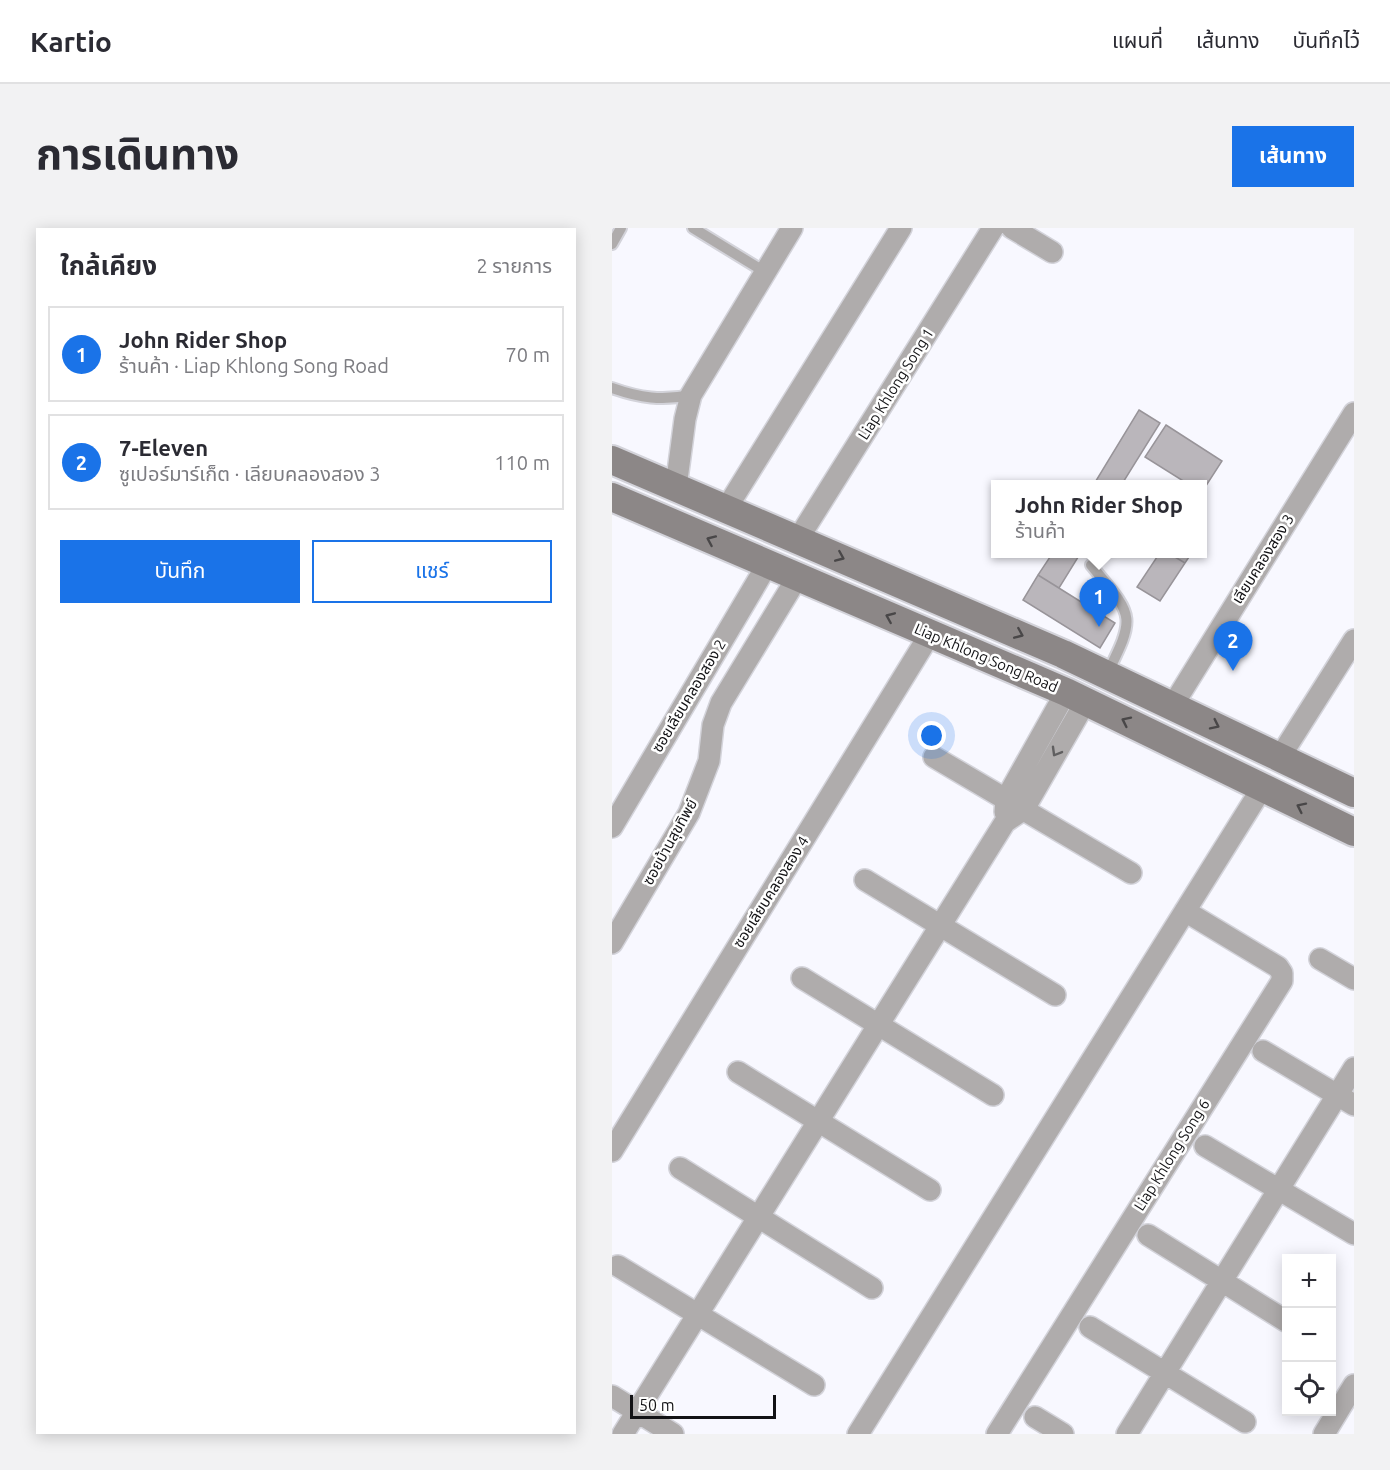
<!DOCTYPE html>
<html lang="th">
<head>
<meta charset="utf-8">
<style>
  body { margin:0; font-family:Ubuntu,"Noto Sans Thai",sans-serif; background:#f2f2f3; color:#2b2b33 }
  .controls { position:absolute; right:18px; bottom:18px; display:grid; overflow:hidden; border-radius:0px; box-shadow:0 3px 15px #0003 }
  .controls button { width:54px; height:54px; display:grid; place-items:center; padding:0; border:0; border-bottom:2px solid #e1e1e2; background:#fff; color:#2b2b33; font:30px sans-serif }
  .scale { position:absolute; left:18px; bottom:15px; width:146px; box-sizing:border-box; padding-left:6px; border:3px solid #121215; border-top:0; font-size:16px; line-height:21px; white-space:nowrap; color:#121215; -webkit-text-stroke:4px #fff; paint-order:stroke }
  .you { position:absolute; left:320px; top:508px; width:21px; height:21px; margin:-15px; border:4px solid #fff; border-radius:50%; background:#1a73e8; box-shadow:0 0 0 9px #1a73e833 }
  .badge { display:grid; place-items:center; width:39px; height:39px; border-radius:50%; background:#1a73e8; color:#fff; font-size:20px; font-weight:700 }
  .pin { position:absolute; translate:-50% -50px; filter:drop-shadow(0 2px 3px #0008) }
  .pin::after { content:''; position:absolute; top:32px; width:21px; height:18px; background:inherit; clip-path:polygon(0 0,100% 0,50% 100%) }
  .popup { position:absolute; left:379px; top:252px; width:216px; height:78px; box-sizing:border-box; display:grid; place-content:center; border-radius:0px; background:#fff; filter:drop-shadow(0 2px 4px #0005); font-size:20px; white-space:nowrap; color:#7c7c81 }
  .popup b { font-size:22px; color:#2b2b33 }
  .popup::after { content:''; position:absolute; left:50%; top:100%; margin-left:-12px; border:12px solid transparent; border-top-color:#fff }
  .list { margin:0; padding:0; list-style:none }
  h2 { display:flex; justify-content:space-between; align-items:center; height:78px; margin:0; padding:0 24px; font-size:26px }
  h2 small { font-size:20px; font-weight:400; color:#7c7c81 }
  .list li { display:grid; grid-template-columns:39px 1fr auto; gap:18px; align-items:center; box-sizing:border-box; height:96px; margin:0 12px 12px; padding:0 12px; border:2px solid #e1e1e2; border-radius:0px }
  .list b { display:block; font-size:22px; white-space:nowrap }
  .list p { margin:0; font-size:20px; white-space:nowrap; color:#7c7c81 }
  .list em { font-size:20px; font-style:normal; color:#7c7c81 }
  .actions { display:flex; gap:12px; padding:18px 24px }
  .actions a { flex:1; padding:14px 0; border:2px solid #1a73e8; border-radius:0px; text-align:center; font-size:21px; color:#1a73e8 }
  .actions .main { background:#1a73e8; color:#fff }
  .icon { flex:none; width:33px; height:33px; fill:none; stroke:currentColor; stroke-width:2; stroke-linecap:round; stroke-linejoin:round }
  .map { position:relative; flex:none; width:742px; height:1206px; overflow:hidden; border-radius:0px }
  header { display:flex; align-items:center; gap:36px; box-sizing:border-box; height:84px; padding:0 30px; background:#fff; border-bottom:2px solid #e1e1e2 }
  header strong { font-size:28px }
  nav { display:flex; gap:33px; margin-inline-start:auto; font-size:21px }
  .intro { display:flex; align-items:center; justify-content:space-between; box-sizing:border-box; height:144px; padding:0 36px }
  h1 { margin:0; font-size:42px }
  .button { padding:15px 27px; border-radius:0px; background:#1a73e8; color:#fff; font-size:21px; font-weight:700 }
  main { display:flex; gap:36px; padding:0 36px }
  aside { flex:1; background:#fff; border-radius:0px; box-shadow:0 3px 15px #0003 }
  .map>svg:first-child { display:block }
</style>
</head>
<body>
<header>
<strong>Kartio</strong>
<nav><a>แผนที่</a><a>เส้นทาง</a><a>บันทึกไว้</a></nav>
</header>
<div class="intro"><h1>การเดินทาง</h1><a class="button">เส้นทาง</a></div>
<main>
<aside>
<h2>ใกล้เคียง<small>2 รายการ</small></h2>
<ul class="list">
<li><span class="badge">1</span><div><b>John Rider Shop</b><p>ร้านค้า · Liap Khlong Song Road</p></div><em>70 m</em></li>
<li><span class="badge">2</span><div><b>7-Eleven</b><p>ซูเปอร์มาร์เก็ต · เลียบคลองสอง 3</p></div><em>110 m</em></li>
</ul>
<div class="actions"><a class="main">บันทึก</a><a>แชร์</a></div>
</aside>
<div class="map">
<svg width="742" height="1206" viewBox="0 0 742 1206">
  <rect width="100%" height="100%" fill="#f8f8ff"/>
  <!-- building -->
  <path fill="#bab6bb" stroke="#989499" stroke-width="1.5" d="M527 182 548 195 510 256H482Z
    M554 197 610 233 590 264V256H576L533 229Z
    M440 326H468L447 360 426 347Z
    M547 326H558L573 335 548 373 525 359Z
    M558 326H579L573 335Z
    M426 347 503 395 488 420 411 372Z"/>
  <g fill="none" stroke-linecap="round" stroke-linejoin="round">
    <!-- service casing -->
    <g stroke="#d3d3da" stroke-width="14">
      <path id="service" d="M81 0 153 44
        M0 16 9 0
        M0 160C28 170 50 173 79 167
        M479 337C521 388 525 386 495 446"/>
    </g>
    <!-- minor casing -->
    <g stroke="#d3d3da" stroke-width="24">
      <path id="minor" d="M400 0 440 24
        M64 259 73 191 79 167 180 0
        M114 281 289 0
        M186 311 381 0
        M561 477 742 185
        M322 529 519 645
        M668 529 742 412
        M393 584 394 571 454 464
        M0 599 155 337
        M253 652 443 767
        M0 715 77 585 97 533 101 497 109 475 185 350
        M708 731 742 751
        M190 750 381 867
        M651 823 742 877
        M126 844 318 962
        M593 918 742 1006
        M0 923 318 406
        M68 940 260 1060
        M536 1007 674 1093
        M6 1038 202 1157
        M478 1099 633 1194
        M0 1168 61 1206
        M423 1189 451 1206
        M11 1206 393 594 412 581 474 473
        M246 1206 650 560
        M385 1206 670 753V745L666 739 573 683
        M515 1206 742 840
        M712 1206 742 1157"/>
    </g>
    <!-- secondary casing -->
    <g stroke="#d3d3da" stroke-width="32">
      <path id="secondary" d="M0 232 451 426 742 565
        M0 269 454 464 742 604"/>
    </g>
    <!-- service -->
    <use href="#service" stroke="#afacac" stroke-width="10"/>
    <!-- minor -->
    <use href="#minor" stroke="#afacac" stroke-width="21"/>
    <!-- secondary -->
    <use href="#secondary" stroke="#8c8787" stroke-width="28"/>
  </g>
  <!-- one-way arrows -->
  <defs><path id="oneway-chevron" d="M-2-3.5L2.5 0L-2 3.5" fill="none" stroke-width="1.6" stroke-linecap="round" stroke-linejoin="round" transform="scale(1.5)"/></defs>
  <g stroke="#494748">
    <use href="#oneway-chevron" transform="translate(99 312) rotate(-156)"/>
    <use href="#oneway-chevron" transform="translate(228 329) rotate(23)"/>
    <use href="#oneway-chevron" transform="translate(278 389) rotate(-157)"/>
    <use href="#oneway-chevron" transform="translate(407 406) rotate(23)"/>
    <use href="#oneway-chevron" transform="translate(514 493) rotate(-154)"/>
    <use href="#oneway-chevron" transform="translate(603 497) rotate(26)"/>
    <use href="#oneway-chevron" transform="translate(689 579) rotate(-154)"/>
  </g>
  <use stroke="#605f60" href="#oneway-chevron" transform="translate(444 524) rotate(120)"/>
  <g text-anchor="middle" stroke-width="5" stroke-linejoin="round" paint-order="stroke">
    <!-- street labels -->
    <g font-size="15" fill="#121215" stroke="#fff">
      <text transform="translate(284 156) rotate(-58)" y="5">Liap Khlong Song 1</text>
      <text transform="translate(651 331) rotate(-58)" y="5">เลียบคลองสอง 3</text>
      <text transform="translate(374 430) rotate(23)" y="5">Liap Khlong Song Road</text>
      <text transform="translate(77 468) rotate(-59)" y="5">ซอยเลียบคลองสอง 2</text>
      <text transform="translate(58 614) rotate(-61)" y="5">ซอยบ้านสุขทิพย์</text>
      <text transform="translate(159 664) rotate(-58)" y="5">ซอยเลียบคลองสอง 4</text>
      <text transform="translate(560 927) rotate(-58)" y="5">Liap Khlong Song 6</text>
    </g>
  </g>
</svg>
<div class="controls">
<button>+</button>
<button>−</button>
<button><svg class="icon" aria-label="locate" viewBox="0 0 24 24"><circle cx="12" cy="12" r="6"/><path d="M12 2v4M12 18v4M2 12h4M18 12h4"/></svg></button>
</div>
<div class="scale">50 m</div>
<div class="you"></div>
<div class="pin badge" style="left:487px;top:399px">1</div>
<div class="popup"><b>John Rider Shop</b>ร้านค้า</div>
<div class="pin badge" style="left:621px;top:443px">2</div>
</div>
</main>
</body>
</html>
